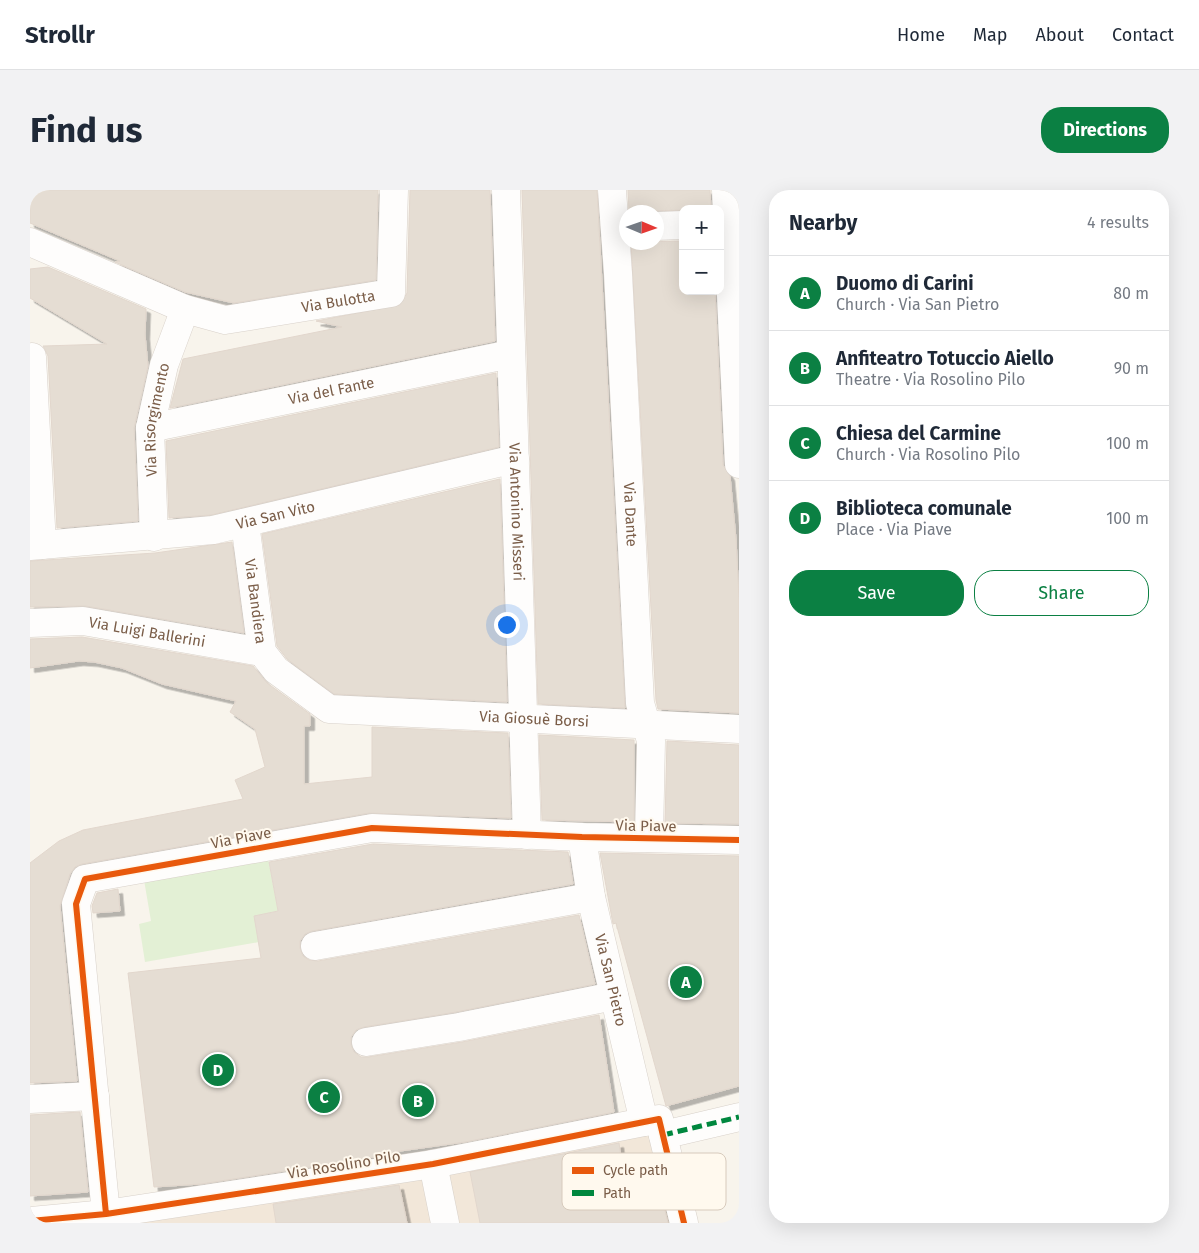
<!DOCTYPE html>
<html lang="en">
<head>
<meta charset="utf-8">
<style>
  body { margin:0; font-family:"Fira Sans",sans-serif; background:#f2f2f3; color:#1f2937 }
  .controls { position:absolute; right:15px; top:15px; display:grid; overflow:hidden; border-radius:10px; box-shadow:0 5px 20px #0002 }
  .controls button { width:45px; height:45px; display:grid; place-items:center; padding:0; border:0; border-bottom:1px solid #e0e1e3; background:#fff; color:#1f2937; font:25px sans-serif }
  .compass { position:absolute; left:589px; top:15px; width:45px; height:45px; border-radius:50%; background:#fff; box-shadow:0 5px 20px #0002; rotate:92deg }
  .you { position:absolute; left:476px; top:434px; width:18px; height:18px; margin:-12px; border:4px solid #fff; border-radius:50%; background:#1a73e8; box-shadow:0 0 0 8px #1a73e833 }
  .badge { display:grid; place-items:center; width:32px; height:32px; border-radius:50%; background:#0b8043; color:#fff; font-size:16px; font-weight:700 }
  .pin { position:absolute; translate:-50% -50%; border:2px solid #fff; box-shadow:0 1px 5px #0006 }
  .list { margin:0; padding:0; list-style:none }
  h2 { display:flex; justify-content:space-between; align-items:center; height:65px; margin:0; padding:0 20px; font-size:21px }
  h2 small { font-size:16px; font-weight:400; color:#747a83 }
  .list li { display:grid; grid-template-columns:32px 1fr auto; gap:15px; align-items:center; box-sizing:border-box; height:75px; padding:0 20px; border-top:1px solid #e0e1e3 }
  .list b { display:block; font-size:19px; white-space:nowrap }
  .list p { margin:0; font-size:16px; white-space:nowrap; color:#747a83 }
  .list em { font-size:16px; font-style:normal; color:#747a83 }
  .actions { display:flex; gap:10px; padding:15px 20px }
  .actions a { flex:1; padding:11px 0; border:1px solid #0b8043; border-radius:20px; text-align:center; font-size:18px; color:#0b8043 }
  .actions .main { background:#0b8043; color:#fff }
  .map { position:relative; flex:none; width:709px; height:1033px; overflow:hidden; border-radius:20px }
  header { display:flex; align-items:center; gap:30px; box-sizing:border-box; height:70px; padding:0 25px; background:#fff; border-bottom:1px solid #e0e1e3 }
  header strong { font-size:24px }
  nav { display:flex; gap:28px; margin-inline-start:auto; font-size:18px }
  .intro { display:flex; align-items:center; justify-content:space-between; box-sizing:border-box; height:120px; padding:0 30px }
  h1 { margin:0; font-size:35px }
  .button { padding:12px 22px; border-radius:20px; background:#0b8043; color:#fff; font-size:18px; font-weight:700 }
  main { display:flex; gap:30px; padding:0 30px }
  aside { flex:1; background:#fff; border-radius:20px; box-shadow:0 5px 20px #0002 }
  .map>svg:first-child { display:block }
</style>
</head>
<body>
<header>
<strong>Strollr</strong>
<nav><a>Home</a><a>Map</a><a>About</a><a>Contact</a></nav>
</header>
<div class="intro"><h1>Find us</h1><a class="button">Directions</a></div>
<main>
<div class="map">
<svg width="709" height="1033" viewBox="0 0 709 1033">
  <defs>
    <filter id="shadow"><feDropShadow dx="4.5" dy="4.5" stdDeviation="0" flood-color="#0004"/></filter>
  </defs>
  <rect width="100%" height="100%" fill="#f8f4ec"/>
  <!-- residential -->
  <path fill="#f2e7d9" d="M629 929 654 1033H0Z"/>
  <!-- green -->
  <path fill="#e3f0d5" d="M238 668 248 721 225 726 229 752 115 772 109 734 121 731 114 690Z"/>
  <!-- building -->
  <path fill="#e5ddd3" stroke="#e2d7cd" filter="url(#shadow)" d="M0 0H348L346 90 204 113 155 102 85 72 90 71 0 33Z
    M380 0H460L465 151 140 218 153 169 312 137 286 131 370 115 377 103Z
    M492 0H567L595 518 508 514Z
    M598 0H680L681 19 599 22Z
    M653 51V101H685L693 275 700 286 706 349 709 410V523L628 519 626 510 601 52Z
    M18 77 116 119 115 145 118 176 104 238 108 331 27 338 18 166 13 156 77 154 0 108V79Z
    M466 183 469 257 181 325 139 328 136 251Z
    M470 289 477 512 304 504 257 469 247 456 232 344Z
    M202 352 214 443 55 416 0 417V371L125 363Z
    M52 447 223 476 237 493 280 524V536H274V594L342 587V537L478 543 481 628 339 623 52 674 45 677 40 684 30 716 47 891 0 893V673L29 651 53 640 213 609 205 590 235 577 225 539 200 522 206 511 132 494 92 478 64 472 49 471 0 478V449Z
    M509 545 604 550V632L512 630Z
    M637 551 709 555V634L635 633Z
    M343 654 538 662 543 694 282 741 275 744 270 751V758L273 766 279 770 288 771 549 725 565 794 426 822 334 837 326 840 321 847V855L324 862 331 867H338L432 852 569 825 584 922 435 952 363 962V964L171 994 124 997 98 783 231 768 224 726 248 721 239 672Z
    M570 663 709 666V896L636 916 586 733 583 734Z
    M88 699 90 721 63 723 62 716 67 703Z
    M50 922 58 1002 0 1006V925Z
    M589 953 592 973 622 968 638 1033H450L440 982Z
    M369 995 377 1033H246L243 1014Z"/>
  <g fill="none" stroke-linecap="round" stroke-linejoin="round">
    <!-- minor casing -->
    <g stroke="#d8d1ca" stroke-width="29">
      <g id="minor">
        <path id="s1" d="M476 0 497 645"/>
        <path id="s2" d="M582 0 588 83 610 513 621 551 619 648"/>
        <path d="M696 0 709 274"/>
        <path d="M626 36 653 35"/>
        <path id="s3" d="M0 52 155 119 195 130 361 103 364 0"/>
        <path d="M2 167 12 355"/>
        <path id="s4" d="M120 238 481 164"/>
        <path id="s5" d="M215 333 232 462 246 480 299 519 709 539"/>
        <path id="s6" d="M124 347 120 238 134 175 155 119"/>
        <path id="s7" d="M0 356 183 340 485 269"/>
        <path id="s8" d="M0 433 53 431 232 462"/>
        <path id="s9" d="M552 647 561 707 614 932"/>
        <path d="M285 756 561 707"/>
        <path d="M336 852 429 837 584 806"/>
        <path d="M0 909 65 906"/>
        <path d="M633 945 709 927"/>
        <path d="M403 974 415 1033"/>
        <path d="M76 1024 46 714 55 689 342 638 552 647 709 650"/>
        <path d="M0 1031 76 1024 403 974 629 929 654 1033"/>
      </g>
    </g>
    <!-- minor -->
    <use href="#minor" stroke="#fefdfc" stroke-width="28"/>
    <!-- quiet -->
    <path stroke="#00873e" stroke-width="5" stroke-dasharray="10 5" stroke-linecap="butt" d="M633 945 709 927"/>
    <!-- cycleway casing -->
    <g stroke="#fff9ee" stroke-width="9">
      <path id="cycleway" d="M76 1024 46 714 55 689 342 638 552 647 709 650
        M0 1031 76 1024 403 974 629 929 654 1033"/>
    </g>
    <!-- cycleway -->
    <use href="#cycleway" stroke="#e8590c" stroke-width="6"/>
  </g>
  <g text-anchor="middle" stroke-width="4" stroke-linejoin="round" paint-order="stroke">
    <!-- street labels -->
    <g font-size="15" fill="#7a5d48" stroke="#fff9ee">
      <text dy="5" stroke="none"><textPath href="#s3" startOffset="325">Via Bulotta</textPath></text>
      <text dy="5" stroke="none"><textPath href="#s4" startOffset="185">Via del Fante</textPath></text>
      <text dy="5" stroke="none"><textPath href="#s6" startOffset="118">Via Risorgimento</textPath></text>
      <text dy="5" stroke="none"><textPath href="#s1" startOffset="322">Via Antonino Misseri</textPath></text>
      <text dy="5" stroke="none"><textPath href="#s2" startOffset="325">Via Dante</textPath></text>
      <text dy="5" stroke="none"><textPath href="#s7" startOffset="248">Via San Vito</textPath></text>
      <text dy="5" stroke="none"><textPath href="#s5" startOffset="79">Via Bandiera</textPath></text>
      <text dy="5" stroke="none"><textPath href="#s8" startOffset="118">Via Luigi Ballerini</textPath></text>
      <text dy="5" stroke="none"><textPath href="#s5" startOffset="424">Via Giosuè Borsi</textPath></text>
      <text transform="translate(616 636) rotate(1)" y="5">Via Piave</text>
      <text transform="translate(211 648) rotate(-11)" y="5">Via Piave</text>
      <text dy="5" stroke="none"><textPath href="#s9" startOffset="146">Via San Pietro</textPath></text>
      <text transform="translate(314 975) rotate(-9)" y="5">Via Rosolino Pilo</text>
    </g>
  </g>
  <!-- legend -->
  <rect x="532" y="963" width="164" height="57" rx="8" fill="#fff9ee" stroke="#d7cabc" stroke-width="1"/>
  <rect x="542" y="977" width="22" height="7" fill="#e8590c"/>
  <rect x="542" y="1000" width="22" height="6" fill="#00873e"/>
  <g font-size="14" fill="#7a5d48">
    <text x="573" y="985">Cycle path</text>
    <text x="573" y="1008">Path</text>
  </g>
</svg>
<div class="controls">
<button>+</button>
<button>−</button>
</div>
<svg class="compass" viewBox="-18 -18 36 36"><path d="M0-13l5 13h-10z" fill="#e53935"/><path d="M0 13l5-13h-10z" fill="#747a83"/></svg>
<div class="you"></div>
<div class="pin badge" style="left:656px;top:792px">A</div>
<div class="pin badge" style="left:388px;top:911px">B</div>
<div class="pin badge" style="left:294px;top:907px">C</div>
<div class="pin badge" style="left:188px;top:880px">D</div>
</div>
<aside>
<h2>Nearby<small>4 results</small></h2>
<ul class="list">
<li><span class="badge">A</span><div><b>Duomo di Carini</b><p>Church · Via San Pietro</p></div><em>80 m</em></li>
<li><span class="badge">B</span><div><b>Anfiteatro Totuccio Aiello</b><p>Theatre · Via Rosolino Pilo</p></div><em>90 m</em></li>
<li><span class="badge">C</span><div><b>Chiesa del Carmine</b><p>Church · Via Rosolino Pilo</p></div><em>100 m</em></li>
<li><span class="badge">D</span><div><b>Biblioteca comunale</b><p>Place · Via Piave</p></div><em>100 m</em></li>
</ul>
<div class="actions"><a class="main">Save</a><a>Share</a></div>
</aside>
</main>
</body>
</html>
